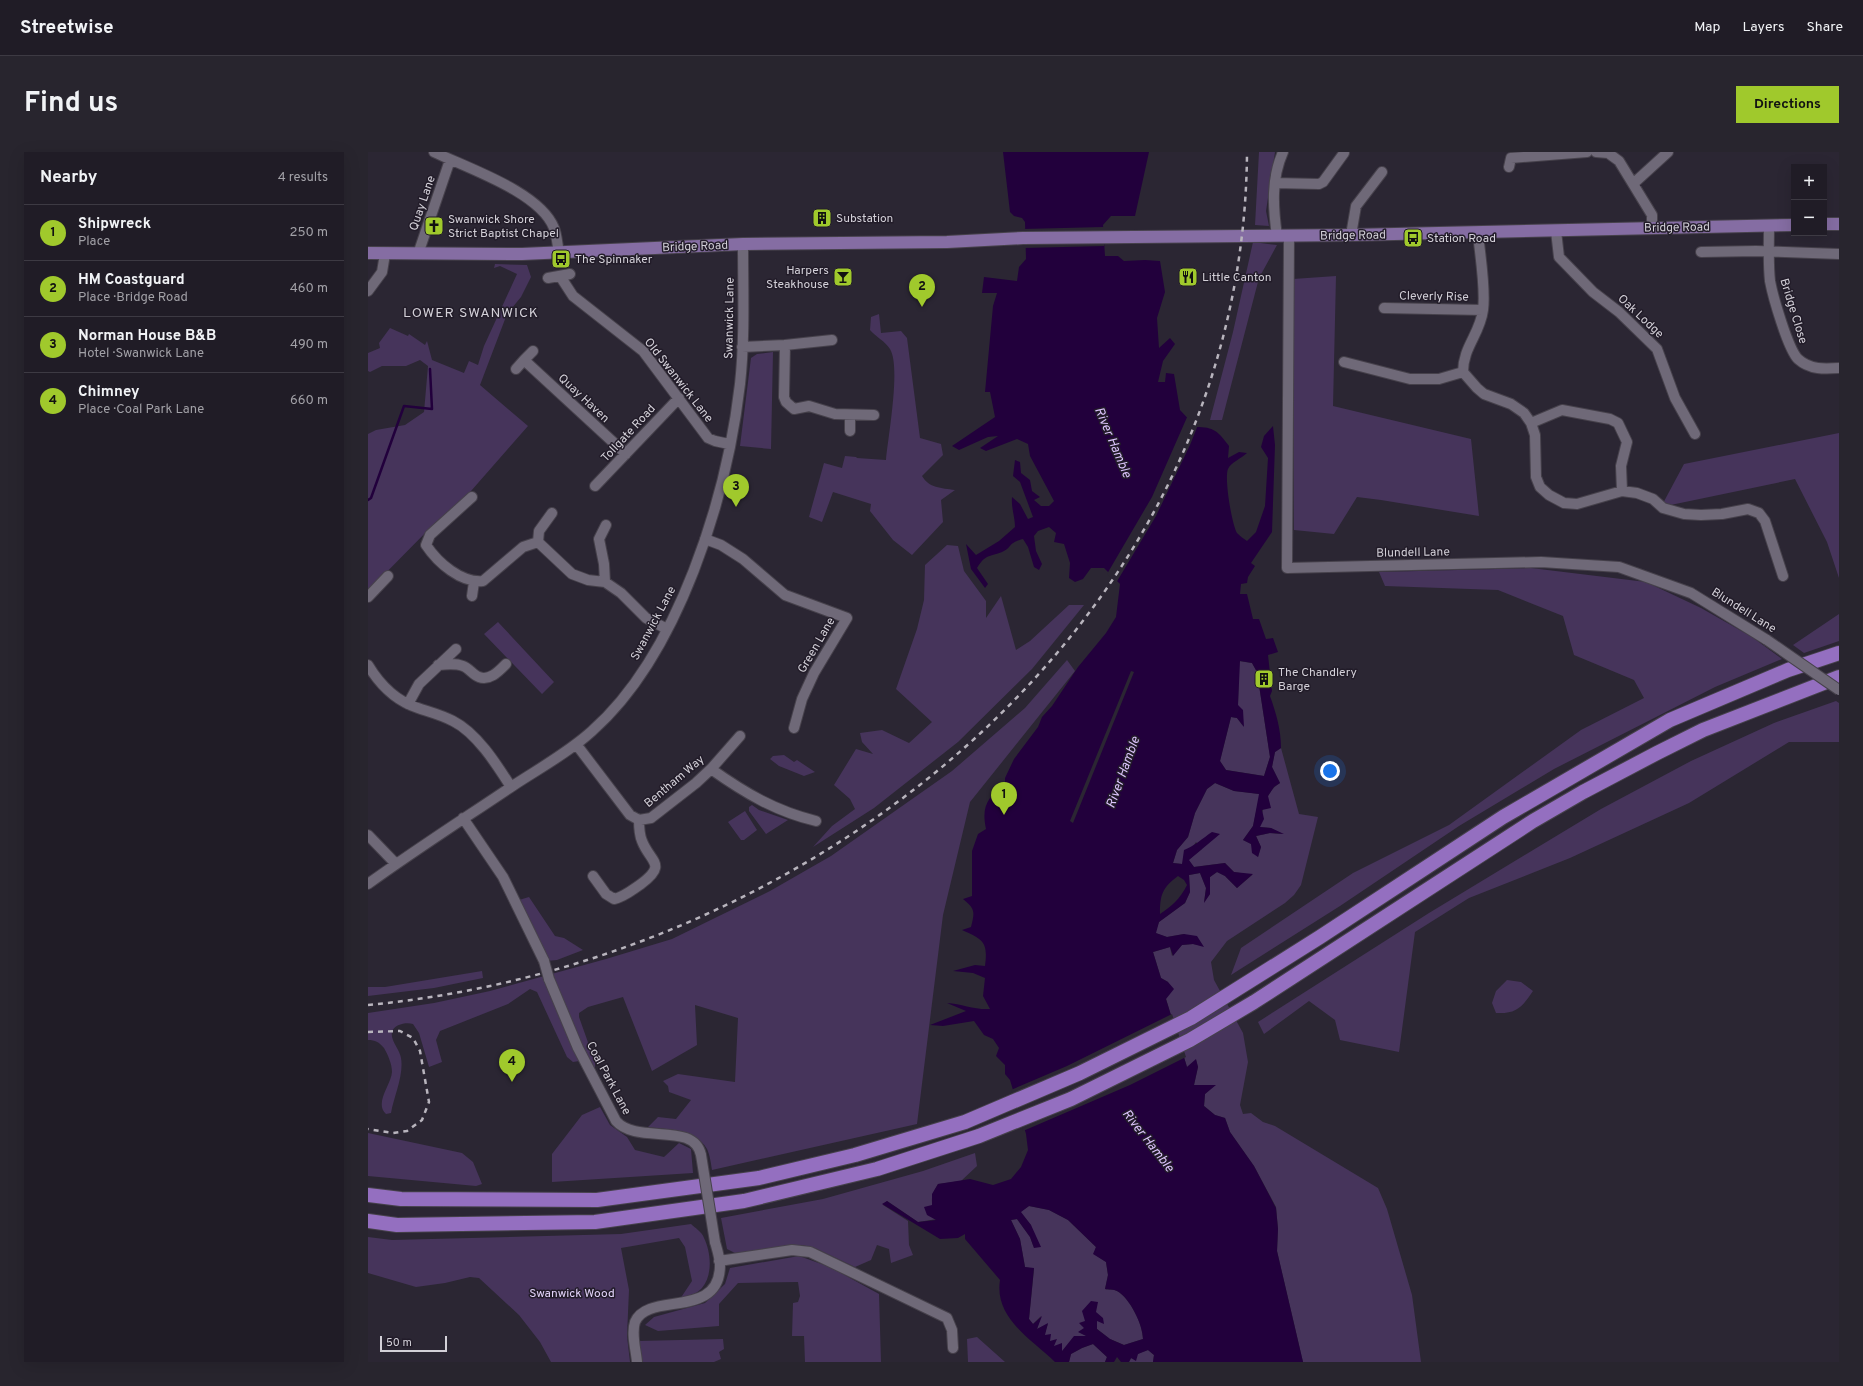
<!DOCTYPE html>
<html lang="en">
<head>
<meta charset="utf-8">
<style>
  body { margin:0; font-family:Overpass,sans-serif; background:#28252e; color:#f1f3f6 }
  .controls { position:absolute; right:12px; top:12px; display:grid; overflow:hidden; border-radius:0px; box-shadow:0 4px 16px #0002 }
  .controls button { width:36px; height:36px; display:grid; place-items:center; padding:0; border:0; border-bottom:1px solid #3d3a43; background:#201c26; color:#f1f3f6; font:20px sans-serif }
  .scale { position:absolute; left:12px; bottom:10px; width:67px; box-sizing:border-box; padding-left:4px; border:2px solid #d3d0d8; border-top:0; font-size:11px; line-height:14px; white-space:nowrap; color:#d3d0d8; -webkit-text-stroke:3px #221c29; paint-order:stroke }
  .you { position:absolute; left:962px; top:619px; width:14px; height:14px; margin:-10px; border:3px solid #fff; border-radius:50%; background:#1a73e8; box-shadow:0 0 0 6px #1a73e833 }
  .badge { display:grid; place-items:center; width:26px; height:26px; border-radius:50%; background:#a0c92c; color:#111; font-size:13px; font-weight:700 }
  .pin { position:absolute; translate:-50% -33px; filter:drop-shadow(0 1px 2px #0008) }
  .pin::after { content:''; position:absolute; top:21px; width:14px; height:12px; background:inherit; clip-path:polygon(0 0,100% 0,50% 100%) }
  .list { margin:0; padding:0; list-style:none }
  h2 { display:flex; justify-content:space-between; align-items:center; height:52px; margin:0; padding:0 16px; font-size:17px }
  h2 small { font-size:13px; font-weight:400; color:#a2a1a7 }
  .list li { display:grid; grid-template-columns:26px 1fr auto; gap:12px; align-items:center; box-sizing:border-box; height:56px; padding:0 16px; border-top:1px solid #3d3a43 }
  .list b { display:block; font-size:15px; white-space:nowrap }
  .list p { margin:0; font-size:13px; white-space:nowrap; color:#a2a1a7 }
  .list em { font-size:13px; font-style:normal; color:#a2a1a7 }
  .map { position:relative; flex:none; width:1471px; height:1210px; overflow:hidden; border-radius:0px }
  header { display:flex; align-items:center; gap:24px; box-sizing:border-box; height:56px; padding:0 20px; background:#201c26; border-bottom:1px solid #3d3a43 }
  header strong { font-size:19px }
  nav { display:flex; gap:22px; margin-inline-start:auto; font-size:14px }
  .intro { display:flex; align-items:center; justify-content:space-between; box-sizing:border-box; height:96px; padding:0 24px }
  h1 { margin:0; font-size:28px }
  .button { padding:10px 18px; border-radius:0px; background:#a0c92c; color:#111; font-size:14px; font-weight:700 }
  main { display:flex; gap:24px; padding:0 24px }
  aside { flex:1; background:#201c26; border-radius:0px; box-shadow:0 4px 16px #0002 }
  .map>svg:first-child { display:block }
</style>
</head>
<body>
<header>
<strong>Streetwise</strong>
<nav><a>Map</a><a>Layers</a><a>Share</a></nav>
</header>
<div class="intro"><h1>Find us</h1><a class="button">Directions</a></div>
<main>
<aside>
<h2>Nearby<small>4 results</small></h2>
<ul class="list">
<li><span class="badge">1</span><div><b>Shipwreck</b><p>Place</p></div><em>250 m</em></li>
<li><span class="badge">2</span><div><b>HM Coastguard</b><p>Place · Bridge Road</p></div><em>460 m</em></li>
<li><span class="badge">3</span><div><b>Norman House B&amp;B</b><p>Hotel · Swanwick Lane</p></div><em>490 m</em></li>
<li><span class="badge">4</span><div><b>Chimney</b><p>Place · Coal Park Lane</p></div><em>660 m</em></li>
</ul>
</aside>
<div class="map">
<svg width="1471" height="1210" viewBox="0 0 1471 1210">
  <rect width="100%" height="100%" fill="#2b2633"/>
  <!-- green -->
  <path fill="#46345b" d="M891 0H907L898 59 901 74 887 73Z
    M885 90 909 93 891 126 854 268H842L865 180Z
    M127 112 159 113 163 125 153 145 139 162 112 233 160 274 96 347 69 369 0 439V282L8 278 37 273 56 260 60 214 52 208 38 214H14L2 220 0 219V201L12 196 11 191 22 176 40 184 41 182 57 193 59 189 64 208 96 221 101 209 110 213 116 194 149 122 132 114 126 116Z
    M968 124 965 254 1103 287 1111 364 1013 348 989 345 966 382 926 378 925 127Z
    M511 162 513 181 533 179 539 186 552 286 573 292 575 303 554 324C561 336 573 336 587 338L573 348 575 370 544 403 525 388 502 359 503 352 465 340 454 370 441 365 456 311 474 316 477 304 488 305 489 306 518 308C520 285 533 215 522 197 517 189 508 185 502 178L503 165Z
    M405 200 403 297 372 294 383 206 389 202Z
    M1471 281V426L1459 390 1427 327 1293 355 1316 312Z
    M579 393 590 394 596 419 618 449V466L633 444 648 498 662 489 701 453H716L664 517 590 590 506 656 445 695 464 674 487 657 482 647 466 633 488 597 505 602 494 590 492 581 514 578 541 591 564 570 528 537 549 477 556 448 557 413Z
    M1163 416 1278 430 1333 456 1384 485 1414 507 1347 535 1186 617 1091 674 972 754 863 823 873 796 985 721 1081 673 1213 578 1276 546 1266 528 1206 503 1195 464 1130 438 1017 434 1011 420Z
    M1471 462V489L1436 501 1425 493Z
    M130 470 186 530 174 542 116 482Z
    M699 508 707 519 602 650 575 763 549 972 344 1018C343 1012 342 1003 339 997 327 976 301 978 280 975L290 965 308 967 323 948 301 940 300 934 295 929 310 922 367 930 370 866 327 853 329 893 284 919 255 845 220 855 211 861V865L227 910V919L217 908 205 910 199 905 169 840 162 837 140 852 72 879 68 888 74 910 61 915 51 881 45 872C39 870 26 872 24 880 22 888 32 898 33 906 36 923 26 944 23 961L18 962C6 951 23 933 24 920 24 912 20 903 16 896 11 890 7 888 0 888V861L66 851 122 839 238 807 304 787 402 739 463 704 584 619 657 556Z
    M871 509 884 511 889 520 902 605 896 624 858 618 852 609 863 565 869 566 875 574 870 553Z
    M1468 549 1471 551V590H1421L1321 651 1202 706 1101 746 1047 780 1031 900 972 888 967 868 941 849 896 882 890 870 1061 761 1233 657 1323 609 1406 571Z
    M913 596 931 662 950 665 933 733 926 743 917 751 859 789 843 810 846 828 875 881 880 910 872 953 875 962 883 961 895 970 907 974 1010 1036 1019 1057 1044 1143 1053 1210H935L909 1099 910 1077 908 1055 886 1014 862 980 857 966 847 963 836 954 837 942 847 933H826L830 915 828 908 819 915 798 847 800 830 793 826 785 800 802 795 804 804 814 793 825 792 835 794 816 782 799 785 787 781 791 770 817 751 822 740 821 723 832 721 838 736 836 750 842 742V725L849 720 857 724 869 736 884 723 866 720 857 711 826 715 820 708 834 697 828 690 814 712 805 711 809 698 820 685 827 661 839 637 847 631 866 639 892 642 885 674 875 688 883 692 890 705 893 695 888 684 902 681 914 682 903 676 892 675C894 659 897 640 912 631L904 615 907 600Z
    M416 603 426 610 429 608 447 620 436 624 411 614 402 607 405 604Z
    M384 653 391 658 420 668 398 682 381 659V655Z
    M377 659 389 678 376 688H373L360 670Z
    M161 745 187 784 196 786 215 798 189 808 178 809 151 748Z
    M114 819 115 826 66 836 0 844V835H17Z
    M1139 828 1153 830 1165 839C1154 855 1149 862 1128 861L1124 851 1128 839Z
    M232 955 242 973 259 985 267 998 296 1005 311 991 323 997 325 1021 184 1030V1002L214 963Z
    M0 981 94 1001 105 1010 114 1032 108 1034 0 1024Z
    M607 1001 609 1014 593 1029 570 1032C561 1046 563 1052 569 1067L550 1070 519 1049 515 1053 540 1069 541 1093 545 1103 523 1111 521 1097 509 1093 503 1108 487 1115 447 1096 434 1093 367 1101 359 1097 353 1066 455 1047 555 1019Z
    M661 1054 681 1058 700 1068 728 1095 726 1102 738 1110 740 1123 737 1137C741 1138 746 1137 749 1139 762 1146 775 1173 775 1187L756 1193 742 1187 729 1177V1169L735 1166 717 1169V1176L711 1180 719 1184 693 1200 686 1195 676 1183 680 1172 669 1177 673 1164 665 1172 661 1167 666 1117 657 1115 652 1087 643 1068 649 1067 662 1085 666 1096 663 1073 652 1060Z
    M323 1072C327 1076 334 1080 336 1086 343 1100 345 1123 334 1136 329 1142 319 1145 312 1147L324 1129 317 1095 311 1086 253 1096 261 1138 259 1184 262 1210H183L172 1190 151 1163 111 1126 102 1125 77 1131 48 1135 0 1121V1085L24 1088 253 1082Z
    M431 1104 462 1115 511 1142 513 1210H437L436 1184H424L425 1151 430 1150 432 1144 430 1130 370 1131 351 1152V1174L290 1179 277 1173 286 1165 337 1151 357 1132 362 1116Z
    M609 1185 637 1210H600L599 1187Z
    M355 1187 356 1197 351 1200 353 1207 346 1210H274L270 1189Z
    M725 1192 739 1205 737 1210H701L703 1202 714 1196Z
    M780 1198 786 1203 785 1210H761C764 1202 773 1201 780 1198Z"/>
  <!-- water -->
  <path fill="#22003c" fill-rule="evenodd" d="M635 0H781L767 64H743L735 73 737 104H750L756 109 777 108 792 109 797 140 789 166 791 196 802 186 807 192 795 209 790 230H797L798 221 806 222 812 258 828 275C846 275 850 279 861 294L860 306 871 300 879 301C873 307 863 310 860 317 856 326 864 373 869 381 872 384 876 387 879 389L888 380 897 354 900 306 893 295 896 284 905 274 907 293 904 380 883 411 887 414 880 425 879 431 873 432 872 442H879L885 467H891L898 487 905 486 910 500 900 503 904 539 902 544C908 561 913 577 913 596L907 600 904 615 912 631 906 635 900 644 903 656 894 658 896 667 892 675 903 676 916 682 902 681 888 684 893 695 890 705 884 701 883 692 875 688 885 674 891 642 866 639 847 631 839 637 827 661 820 685 809 698 805 711 814 712 816 698C825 695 835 686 844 680L852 682 821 708 826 715 857 711 866 720 885 722 869 736 857 724 849 720 842 725V742L836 751 838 736 832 721 821 723 822 740 817 751 791 770 788 781 799 785 816 782 829 784 836 795 825 792 814 793 805 804 802 795 785 800 793 826 800 830 806 837 798 847 819 915 828 907 830 915 826 933H848L837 942 836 954 847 963 857 966 862 980 886 1014 908 1056 910 1077 909 1099 935 1210H785L786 1203 780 1198 770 1202 768 1209 763 1206 761 1210H753L749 1205 746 1210H737L739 1205 725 1192 714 1196 703 1202 701 1210H687C663 1187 626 1166 632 1128L597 1087V1082L590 1086 572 1087 514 1052 519 1049 550 1070 568 1068 559 1063 556 1055 564 1053V1042L570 1032 602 1027 625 1033 643 1027 653 1015 660 998 658 982 642 928 637 922V913L628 904 631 896 625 887 616 883 606 869 575 874 562 873 598 859 579 851C594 852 607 858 622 857L615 844 617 826 605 821 585 819 607 813 617 814C620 790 616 788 594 778L603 775C607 759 607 757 595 747L604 744V699L610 682 618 677C613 654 620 645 637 632V626L646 607 670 575 674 565 684 554 710 515 738 481 748 465 752 432 736 416H723L715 427 707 430 701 426 702 411 696 392 686 390 688 381 681 375 670 379 666 384 668 399 674 412 671 418 666 415 660 395 655 387C640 391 645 394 636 399 622 406 619 400 609 416L620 432 617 436 603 417 598 392 608 403 631 389 647 375C647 365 643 356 644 345L652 352 660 367 665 365 652 330 645 324 647 308 652 310 653 321 662 328 664 339 672 345 666 348 673 354H681L686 349 662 304 660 292 649 287 618 299 612 296 630 284 620 285 591 298 584 294 627 265 622 240H617L625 154 629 141H614L616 125 649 129 651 115 658 107 657 70 654 66 646 64 642 60ZM872 509 884 511 889 520 902 605 896 624 858 618 852 609 863 565 869 566 876 575 875 558 870 553ZM810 724 816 728 819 733C812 747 804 754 792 762 792 743 794 736 810 724ZM661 1054 681 1058 700 1068 728 1095 725 1102 738 1110 740 1123 737 1137C740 1138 746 1137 749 1139 762 1146 775 1173 775 1187L756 1193 742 1187 729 1177V1169L736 1172 735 1166 728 1160 730 1150 723 1149 714 1159 717 1169 711 1171 716 1176 710 1180 718 1184H706L694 1199V1191L686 1194 689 1187 682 1189 683 1182 677 1183 680 1171 669 1177 674 1164 665 1172 661 1167 666 1116 657 1115 652 1087 643 1068 649 1067 662 1085 666 1096 673 1095 663 1073 653 1060Z"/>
  <!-- pier -->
  <path fill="#2b2633" d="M736 75V94L655 96V77Z
    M820 263 830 273 822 293 788 364 748 431 739 422 784 345Z
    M763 519 766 520 705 671 702 669Z
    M804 862 818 905 762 933 655 979 643 938 699 914Z"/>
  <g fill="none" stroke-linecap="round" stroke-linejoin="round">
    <!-- stream -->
    <path stroke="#22003c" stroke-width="2.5" d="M0 348 3 346 36 254 64 257 62 217"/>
    <!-- minor casing -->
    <g stroke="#46414b" stroke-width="12">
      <path id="minor" d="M66 0C99 16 172 40 186 76 189 83 189 92 191 100
        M1228 0 1240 1 1251 9 1284 63V76
        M1141 15 1143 6 1219 0
        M907 31 951 32 955 30 976 1
        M1266 31 1300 0
        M1401 74C1401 92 1400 111 1402 129 1405 145 1420 197 1430 207 1442 218 1457 217 1471 216
        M1188 79 1191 105 1225 140 1251 160 1289 197 1307 246 1327 282
        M1110 81C1112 104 1118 137 1115 158 1112 182 1095 195 1095 220L1109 236 1116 242 1143 252 1156 261 1163 271 1167 283 1168 325 1172 335 1181 343 1196 351 1209 352 1254 339 1269 341 1285 347 1295 356 1316 362 1333 363 1354 362 1380 357 1391 361 1397 369 1415 424
        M983 83 988 54 1014 20
        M909 84C905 55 903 27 915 0
        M921 84 919 416 1173 410 1251 415 1323 441 1399 488
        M1333 100 1388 99 1471 102
        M50 102 82 8
        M192 124 205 144 275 199 340 286 347 289 361 292
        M180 126 202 122
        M0 139 14 120 17 102
        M1016 156 1115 158
        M417 193 464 188
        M374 195 417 193 416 245 418 250 426 257 441 254 467 262 506 263
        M165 199 156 208 258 302
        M976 210 1042 227H1071L1095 220
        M148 217 156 208
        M1163 271 1194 258 1242 267 1250 271 1259 290 1253 314 1254 339
        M482 279V263
        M227 334 311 246
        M104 345 62 383 58 393C70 411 93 431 115 429L155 395 170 390 204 422 220 428 237 430 253 441 278 466 299 477
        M337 387 353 393 375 407 417 443 479 466 446 521 434 547 426 576
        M170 390 171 379 184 361
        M237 430 236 412 231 387 238 373
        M104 444 106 430
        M0 445 20 424
        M0 513C12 533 28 549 50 556 62 560 74 563 85 569 109 581 129 613 143 635
        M70 513C79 512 87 511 95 514 101 516 105 523 111 525 122 529 131 519 138 512
        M40 552 51 532 88 497
        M208 592 262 663 271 668 283 666 328 631 343 617 372 584
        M343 617C377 641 407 659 448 669
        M95 666 135 725 176 809
        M0 683 28 712
        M225 724 238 742 246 747C256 745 264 738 273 732 300 712 282 710 274 689 271 682 271 676 271 668
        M0 732C47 698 97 666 146 633 172 616 201 600 224 579 311 502 359 344 372 232 377 186 375 138 375 92
        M181 827 210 896 248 969C269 993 326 969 333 1003
        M351 1109 424 1098 442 1100 579 1166 584 1178 585 1196
        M269 1210C268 1198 263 1182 267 1170 280 1139 351 1168 352 1114 352 1106 349 1097 347 1090"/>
    </g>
    <!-- major casing -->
    <g stroke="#46414b" stroke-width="14">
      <path id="major" d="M1456 72H1471
        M0 101 154 102 375 92 579 90 655 86 983 83 1426 73"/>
    </g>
    <!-- highway casing -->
    <g stroke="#46414b" stroke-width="16">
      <path id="highway" d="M0 1043 33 1047 229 1048 391 1026 487 1003 597 970 712 921 823 866 952 785 1135 665 1302 568 1420 518 1471 501
        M0 1069 29 1073 227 1070 376 1049 509 1017 611 984 703 947 822 888 886 850 1165 669 1215 640 1289 601 1335 578 1471 525"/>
    </g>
    <!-- minor -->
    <use href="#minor" stroke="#6f6978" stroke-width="10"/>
    <!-- major -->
    <use href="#major" stroke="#856da3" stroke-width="12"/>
    <!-- highway -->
    <use href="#highway" stroke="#946fc0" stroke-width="14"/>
    <!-- rail -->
    <path stroke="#b8b4bd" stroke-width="2.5" stroke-dasharray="5 5" stroke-linecap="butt" d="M0 853C444 811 876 473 879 0
      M0 880 32 879 45 886 52 899 61 950 54 968 39 979 25 981 0 977"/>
    <!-- minor-bridge casing -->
    <g stroke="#46414b" stroke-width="12" stroke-linecap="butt">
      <path id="minor-bridge" d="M1399 488 1471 538
        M176 809 181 827
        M333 1003 347 1090"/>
    </g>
    <!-- minor-bridge -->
    <use href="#minor-bridge" stroke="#6f6978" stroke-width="10"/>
  </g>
  <!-- icons -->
  <defs>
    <g id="building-square" transform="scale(1)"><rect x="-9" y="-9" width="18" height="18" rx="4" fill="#a0c92c" stroke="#221c29"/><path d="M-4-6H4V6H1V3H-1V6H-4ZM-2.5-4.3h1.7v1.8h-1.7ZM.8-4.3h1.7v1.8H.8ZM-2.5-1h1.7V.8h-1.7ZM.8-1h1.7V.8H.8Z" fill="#111"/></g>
    <g id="church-square" transform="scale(1)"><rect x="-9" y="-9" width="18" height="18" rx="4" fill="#a0c92c" stroke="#221c29"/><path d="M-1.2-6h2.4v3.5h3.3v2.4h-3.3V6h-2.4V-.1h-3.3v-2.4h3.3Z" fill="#111"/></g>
    <g id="bus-square" transform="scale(1)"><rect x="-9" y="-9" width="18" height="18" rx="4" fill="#a0c92c" stroke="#221c29"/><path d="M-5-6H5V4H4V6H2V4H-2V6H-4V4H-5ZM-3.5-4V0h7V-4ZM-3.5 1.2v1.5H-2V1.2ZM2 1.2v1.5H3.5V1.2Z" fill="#111"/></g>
    <g id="bar-square" transform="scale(1)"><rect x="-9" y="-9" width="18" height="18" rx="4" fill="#a0c92c" stroke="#221c29"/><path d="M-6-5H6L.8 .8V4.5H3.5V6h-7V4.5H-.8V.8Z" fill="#111"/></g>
    <g id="restaurant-square" transform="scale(1)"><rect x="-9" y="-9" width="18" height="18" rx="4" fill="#a0c92c" stroke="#221c29"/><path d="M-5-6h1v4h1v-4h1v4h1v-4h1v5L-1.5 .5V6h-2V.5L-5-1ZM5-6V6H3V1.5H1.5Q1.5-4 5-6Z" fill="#111"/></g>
  </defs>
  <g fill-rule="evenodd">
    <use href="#building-square" x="454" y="66"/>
    <use href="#church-square" x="66" y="74"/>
    <use href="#bus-square" x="1045" y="86"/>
    <use href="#bus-square" x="193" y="107"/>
    <use href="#bar-square" x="475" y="125"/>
    <use href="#restaurant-square" x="820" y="125"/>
    <use href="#building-square" x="896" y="527"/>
  </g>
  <g text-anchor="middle" stroke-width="3" stroke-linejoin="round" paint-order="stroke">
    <!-- street labels -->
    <g font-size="12" fill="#d3d0d8" stroke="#221c29">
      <text transform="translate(54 51) rotate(-71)" y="4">Quay Lane</text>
      <text transform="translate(1309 75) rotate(-1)" y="4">Bridge Road</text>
      <text transform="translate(985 83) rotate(-1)" y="4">Bridge Road</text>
      <text transform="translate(327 94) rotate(-2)" y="4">Bridge Road</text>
      <text transform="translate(1066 144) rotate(1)" y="4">Cleverly Rise</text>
      <text transform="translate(1426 159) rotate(73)" y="4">Bridge Close</text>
      <text transform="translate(1273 164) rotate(43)" y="4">Oak Lodge</text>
      <text transform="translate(361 166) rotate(-89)" y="4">Swanwick Lane</text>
      <text transform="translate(311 228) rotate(52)" y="4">Old Swanwick Lane</text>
      <text transform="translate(216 246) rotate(43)" y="4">Quay Haven</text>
      <text transform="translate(260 281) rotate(-47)" y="4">Tollgate Road</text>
      <text transform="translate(1045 400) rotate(-1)" y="4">Blundell Lane</text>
      <text transform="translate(1376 458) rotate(32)" y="4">Blundell Lane</text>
      <text transform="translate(285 471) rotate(-62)" y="4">Swanwick Lane</text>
      <text transform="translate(448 493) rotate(-60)" y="4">Green Lane</text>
      <text transform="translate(306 629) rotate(-40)" y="4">Bentham Way</text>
      <text transform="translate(241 926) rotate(62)" y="4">Coal Park Lane</text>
    </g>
    <!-- poi labels -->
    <g font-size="12" fill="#d3d0d8" stroke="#221c29" text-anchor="start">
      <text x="468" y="70">Substation</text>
      <text x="80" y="71">Swanwick Shore<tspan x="80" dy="14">Strict Baptist Chapel</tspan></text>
      <text x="1059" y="90">Station Road</text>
      <text x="207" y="111">The Spinnaker</text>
      <text x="461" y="122" text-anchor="end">Harpers<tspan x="461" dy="14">Steakhouse</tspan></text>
      <text x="834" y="129">Little Canton</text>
      <text x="910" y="524">The Chandlery<tspan x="910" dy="14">Barge</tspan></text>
    </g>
    <!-- park labels -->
    <g font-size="12" fill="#e1d2f8" stroke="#221c29">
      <text x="204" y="1145">Swanwick Wood</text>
    </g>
    <!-- water labels -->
    <g font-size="13" font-style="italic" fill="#dbc3fb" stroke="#221c29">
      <text transform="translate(746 290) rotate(67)" y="5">River Hamble</text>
      <text transform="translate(754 620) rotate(-70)" y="5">River Hamble</text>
      <text transform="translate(781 988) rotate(52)" y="5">River Hamble</text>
    </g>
    <!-- quarter labels -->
    <g font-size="14" letter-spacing="1" fill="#d3d0d8" stroke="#221c29">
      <text x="103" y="165">LOWER SWANWICK</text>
    </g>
  </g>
</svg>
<div class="controls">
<button>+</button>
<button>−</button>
</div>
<div class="scale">50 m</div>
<div class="you"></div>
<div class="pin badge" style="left:636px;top:663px">1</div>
<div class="pin badge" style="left:554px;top:155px">2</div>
<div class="pin badge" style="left:368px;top:355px">3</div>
<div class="pin badge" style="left:144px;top:930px">4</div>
</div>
</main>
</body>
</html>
